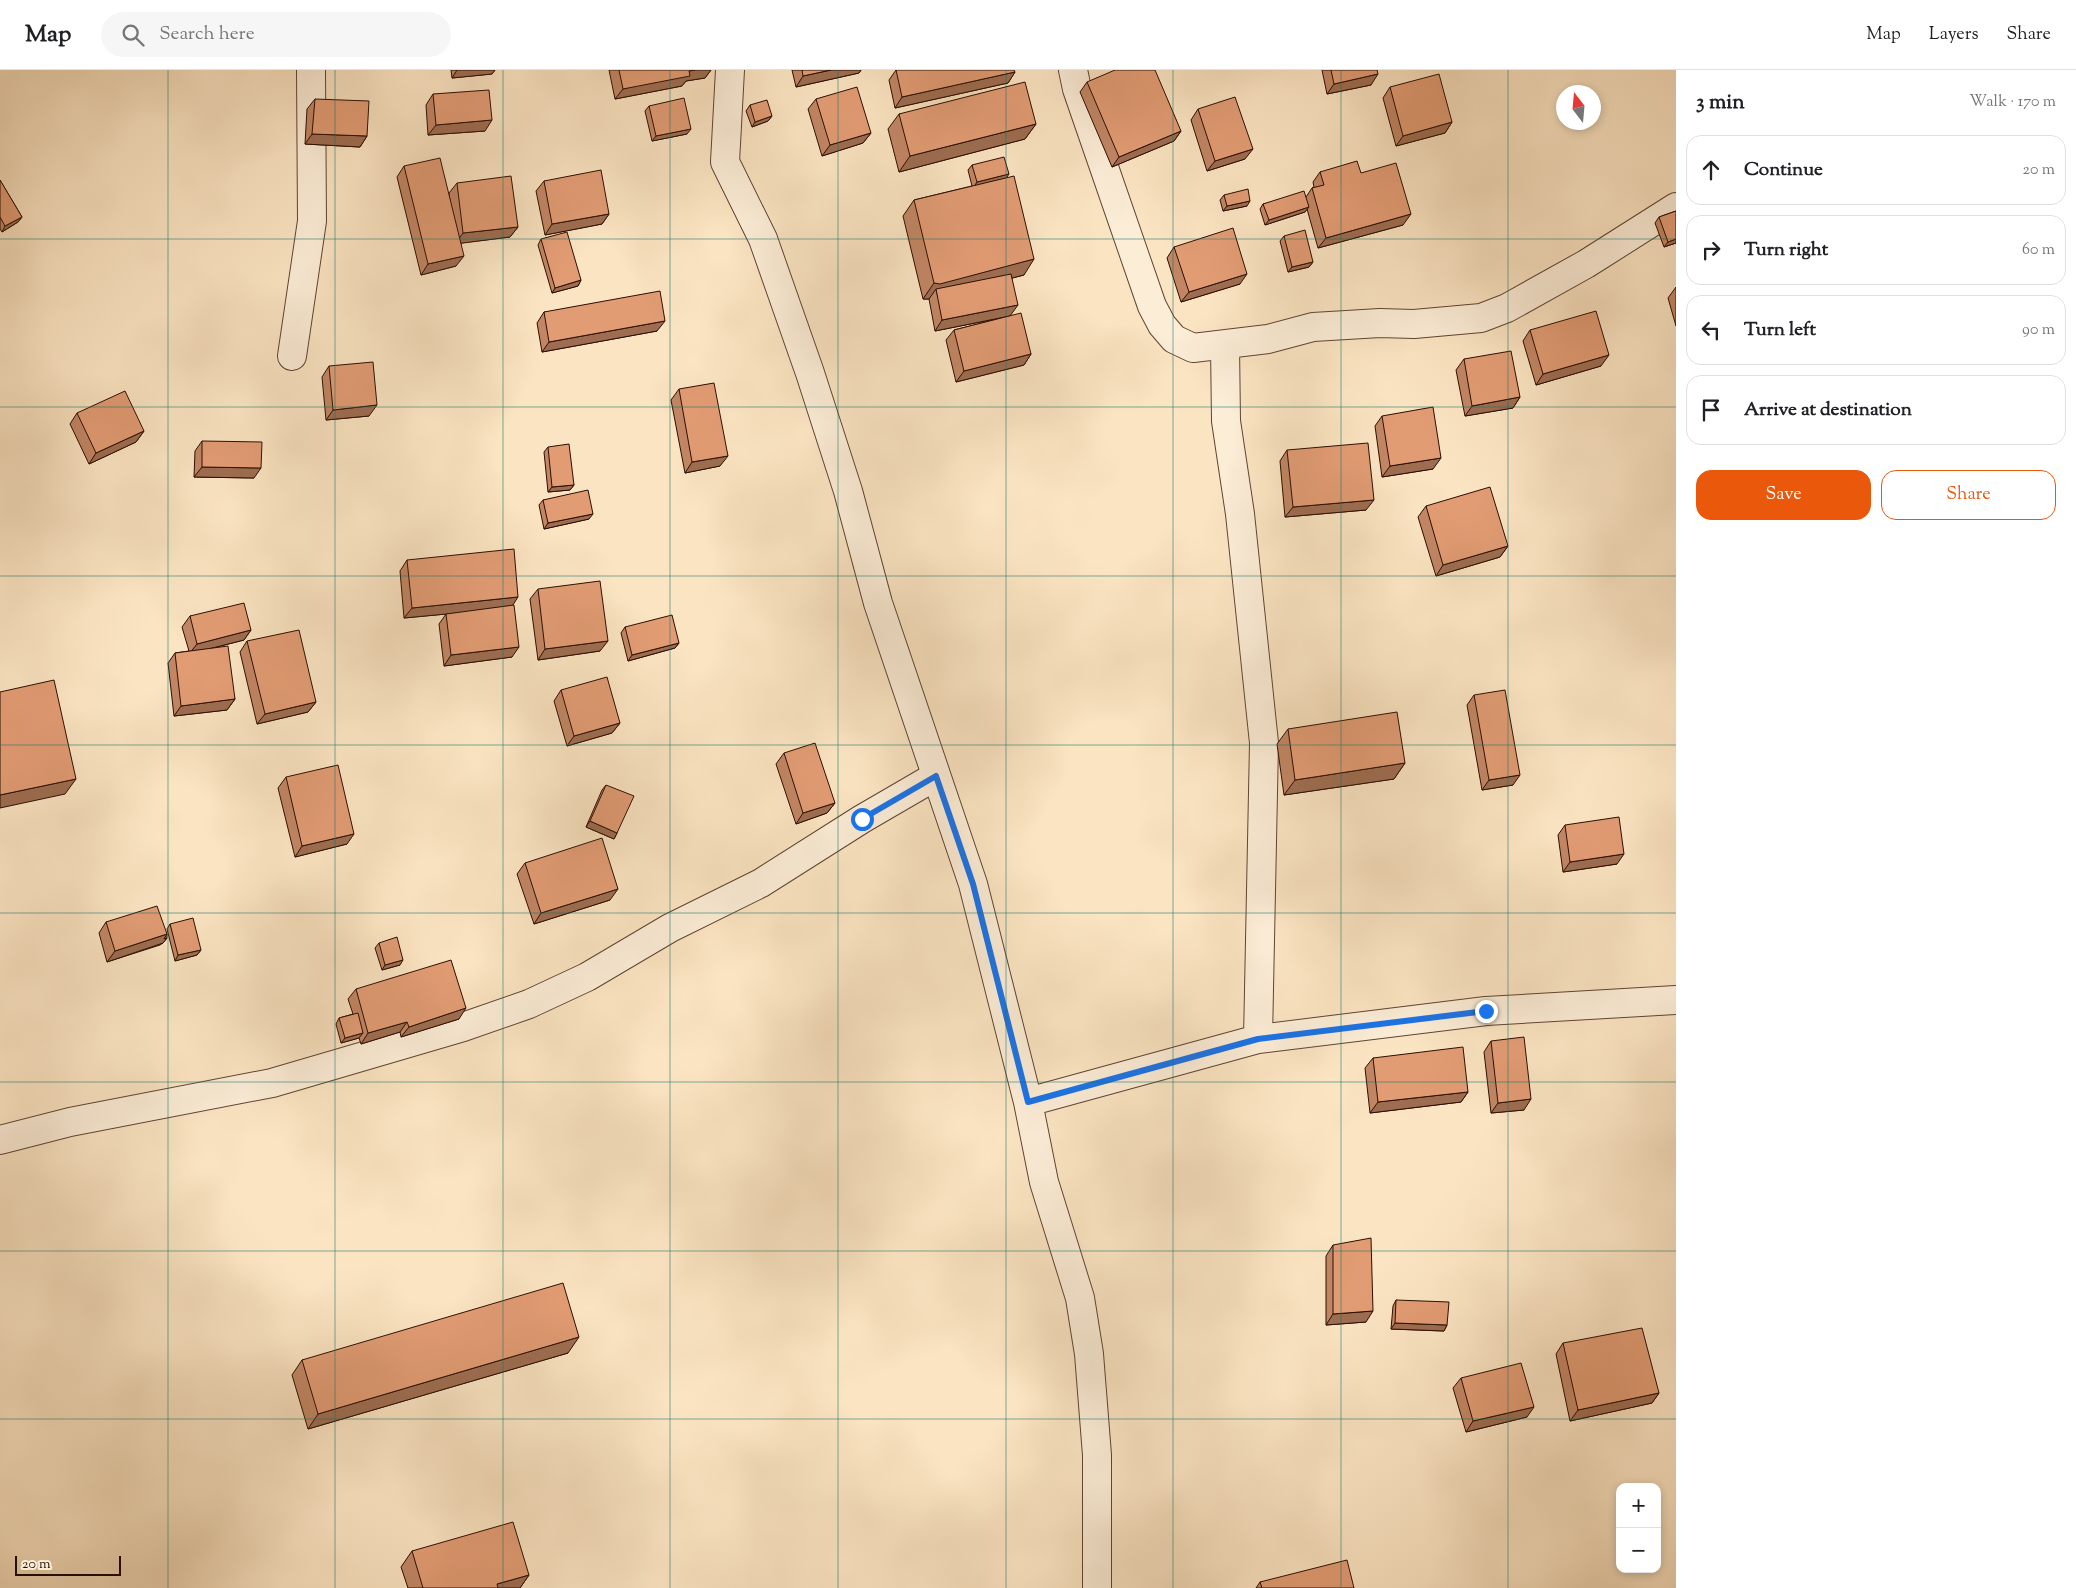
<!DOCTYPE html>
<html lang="en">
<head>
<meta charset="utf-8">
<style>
  body { margin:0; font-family:"Sorts Mill Goudy",serif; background:#f6f6f6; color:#202124 }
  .controls { position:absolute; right:15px; bottom:15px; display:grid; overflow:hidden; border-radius:10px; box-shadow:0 2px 8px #0003 }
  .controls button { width:45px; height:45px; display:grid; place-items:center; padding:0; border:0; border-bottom:1px solid #e0e0e0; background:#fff; color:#202124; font:25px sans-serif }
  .compass { position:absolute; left:1556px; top:15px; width:45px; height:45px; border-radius:50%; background:#fff; box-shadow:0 2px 8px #0003; rotate:344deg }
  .scale { position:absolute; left:15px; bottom:12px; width:106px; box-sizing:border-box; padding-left:5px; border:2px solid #2b0e02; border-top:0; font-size:14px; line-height:18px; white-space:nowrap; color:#2b0e02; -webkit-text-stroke:4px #fcedd7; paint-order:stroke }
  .stop { position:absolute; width:15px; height:15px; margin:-11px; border:4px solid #1a73e8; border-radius:50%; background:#fff }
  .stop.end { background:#1a73e8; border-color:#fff; box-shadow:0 1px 5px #0008 }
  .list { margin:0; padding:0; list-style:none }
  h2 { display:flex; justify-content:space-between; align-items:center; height:65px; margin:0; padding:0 20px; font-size:21px }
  h2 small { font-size:16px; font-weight:400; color:#757577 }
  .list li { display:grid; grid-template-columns:32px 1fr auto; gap:15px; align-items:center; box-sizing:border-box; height:70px; margin:0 10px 10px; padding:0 10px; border:1px solid #e0e0e0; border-radius:15px }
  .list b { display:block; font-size:19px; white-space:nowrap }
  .list em { font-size:16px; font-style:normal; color:#757577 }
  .actions { display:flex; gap:10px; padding:15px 20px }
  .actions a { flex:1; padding:11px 0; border:1px solid #ea580c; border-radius:15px; text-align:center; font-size:18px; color:#ea580c }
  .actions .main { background:#ea580c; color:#fff }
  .icon { flex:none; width:28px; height:28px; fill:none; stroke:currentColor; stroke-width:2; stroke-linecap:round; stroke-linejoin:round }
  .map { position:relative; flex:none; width:1676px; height:1518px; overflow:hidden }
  header { display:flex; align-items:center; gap:30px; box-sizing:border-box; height:70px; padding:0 25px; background:#fff; border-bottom:1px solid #e0e0e0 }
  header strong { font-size:24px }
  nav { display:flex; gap:28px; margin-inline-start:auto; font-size:18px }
  .search { width:350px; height:45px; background:#f6f6f6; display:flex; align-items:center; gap:12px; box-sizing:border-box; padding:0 18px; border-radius:28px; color:#757577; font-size:19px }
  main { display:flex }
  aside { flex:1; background:#fff }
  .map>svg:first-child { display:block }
</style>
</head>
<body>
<header>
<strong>Map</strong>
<div class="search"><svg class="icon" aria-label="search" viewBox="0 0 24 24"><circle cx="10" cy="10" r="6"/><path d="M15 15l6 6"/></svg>Search here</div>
<nav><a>Map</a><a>Layers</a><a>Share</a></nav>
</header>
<main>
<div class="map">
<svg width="1676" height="1518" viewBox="0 0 1676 1518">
  <rect width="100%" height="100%" fill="#fbe4c2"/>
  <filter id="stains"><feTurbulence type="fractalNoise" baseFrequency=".004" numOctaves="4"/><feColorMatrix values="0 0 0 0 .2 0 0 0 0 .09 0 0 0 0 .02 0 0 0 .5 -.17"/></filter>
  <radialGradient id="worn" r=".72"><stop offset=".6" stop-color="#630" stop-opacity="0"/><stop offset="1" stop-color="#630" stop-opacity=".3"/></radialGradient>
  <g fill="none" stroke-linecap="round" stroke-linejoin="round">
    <!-- minor casing -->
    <g stroke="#5f4432" stroke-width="30">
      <path id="minor" d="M730 0 725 92 763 169 810 303 848 421 878 533 973 814 1028 1032 1044 1112 1080 1228 1089 1284 1097 1385V1518
        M1073 0 1077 19 1152 236 1162 255 1174 269 1193 278 1268 269 1313 257 1380 253 1414 254 1481 248 1507 238 1586 194 1676 137
        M1225 276 1226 351 1240 444 1264 673 1258 969
        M292 286 312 151 311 0
        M1028 1032 1258 969 1486 941 1676 930
        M0 1070 70 1052 272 1013 463 957 529 934 587 907 670 858 761 813 862 749 936 706"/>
    </g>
    <!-- minor -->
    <use href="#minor" stroke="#fcedd7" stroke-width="28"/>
  </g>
  <!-- wall -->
  <path fill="#c28664" stroke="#2b0e02" d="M451 0H495L492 4 452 8Z
    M609 0H711L705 8 686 11 682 16 615 29Z
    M792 0H861L859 3 796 17Z
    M896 0 1015 2 1008 13 895 38 889 10Z
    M1322 0H1377L1371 15 1327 24Z
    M1087 12 1181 61 1174 71 1112 97 1080 22Z
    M1390 17 1452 52 1445 63 1396 76 1383 28Z
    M433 24 485 61 428 65 426 35Z
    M315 29 367 66 360 77 305 74 307 39Z
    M816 29 871 63 863 73 822 86 808 39Z
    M750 35 772 46 768 51 752 57 746 41Z
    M649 36 687 64 652 71 645 41Z
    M1198 39 1245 89 1207 101 1191 50Z
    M899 44 1036 54 1025 69 899 102 888 59Z
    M972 95 1006 108 1024 205 1012 208 1010 246 1031 284 1024 295 956 312 946 270 954 260 1006 247 935 261 929 229H923L903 146 914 130 972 116 968 100Z
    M404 96 450 131 449 123 457 113 518 157 510 167 461 173 456 196 421 205 397 107Z
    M1320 102 1361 103 1403 155 1318 178 1307 139 1305 142 1265 155 1260 139 1263 134 1306 127 1312 118 1314 117 1313 112Z
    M0 110 22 147 18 152 2 162 0 159Z
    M544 111 609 144 602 154 545 165 536 121Z
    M1224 125 1247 136 1223 141 1220 130Z
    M1676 141V173L1664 177 1655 153 1659 147Z
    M1284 166 1313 192 1309 197 1288 202 1280 171Z
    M541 169 581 210 578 216 552 223 538 175Z
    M1174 177 1240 214 1181 232 1167 188Z
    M1676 217V256L1668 228Z
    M544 242 657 261 542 282 537 253Z
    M1530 260 1601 296 1536 315 1523 271Z
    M1464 289 1520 327 1513 338 1465 346 1456 300Z
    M329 296 369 346 326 350 322 307Z
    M679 319 720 396 685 403 671 330Z
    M77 343 144 361 136 372 89 394 70 354Z
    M1382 346 1433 399 1382 407 1375 356Z
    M202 371 254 408 194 407 195 381Z
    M548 377 574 415 570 420 548 422 544 382Z
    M1287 380 1366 440 1285 447 1280 391Z
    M543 430 589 449 544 459 539 435Z
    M1426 436 1508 476 1500 487 1436 506 1418 447Z
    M407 490 512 535V587L444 596 439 554 446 544 404 548 400 501Z
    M538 519 600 581 538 590 530 529Z
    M190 546 251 560 244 570 213 578 235 629 227 640 174 646 168 593 175 583 189 581 182 557Z
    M625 557 679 573 675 578 628 591 621 563Z
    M247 571 316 632 308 642 257 654 240 582Z
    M561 620 620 653 612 663 567 676 554 631Z
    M1474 625 1513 715 1482 720 1467 635Z
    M1288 659 1405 693 1394 709 1284 725 1277 674Z
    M784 683 835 733 827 743 796 754 776 694Z
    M286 707 347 774 295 787 278 718Z
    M606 715 617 763 614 769 586 757 602 720Z
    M1565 755 1617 794 1563 802 1558 765Z
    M525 793 610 830 534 854 517 804Z
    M106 852 167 864V868L163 873 160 875 107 892 99 863Z
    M170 854 201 880 197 885 175 891 167 859Z
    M379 873 400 895 382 900 375 878Z
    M356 919 459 949 401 967 400 962 361 974 359 968 341 973 336 954 339 948 353 944 348 929Z
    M1491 971 1524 1040 1491 1043 1484 982Z
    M1373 988 1468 1022 1461 1032 1370 1043 1365 998Z
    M1333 1175 1366 1252 1326 1255V1186Z
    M1396 1230 1447 1255 1444 1261 1391 1259 1393 1236Z
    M1563 1273 1659 1323 1652 1333 1570 1351 1556 1284Z
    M568 1283 308 1359 292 1305 302 1290Z
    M1461 1308 1527 1347 1466 1362 1453 1318Z
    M412 1481 529 1505 520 1518H408L401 1497Z
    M1260 1512 1354 1518H1256Z"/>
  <!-- shaded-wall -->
  <path fill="#9e6d51" stroke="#2b0e02" d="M457 0H495L492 4 452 8Z
    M695 0H711L705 8 686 11 682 16 615 29 623 19 689 1Z
    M831 0H861L859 3 796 17 803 6Z
    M1015 2 1008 13 895 38 902 27Z
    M1378 4 1371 15 1327 24 1334 14Z
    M772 46 768 51 752 57 755 52Z
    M492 50 485 61 428 65 436 55Z
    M1452 52 1445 63 1396 76 1403 66Z
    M1036 54 1025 69 899 102 910 86Z
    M691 59 687 64 652 71 656 66Z
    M1181 61 1174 71 1112 97 1119 87Z
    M871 63 863 73 822 86 830 75Z
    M312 64 367 66 360 77 305 74Z
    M1253 79 1245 89 1207 101 1215 91Z
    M1009 104 1005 110 973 118 977 112Z
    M1250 131 1247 136 1223 141 1227 136Z
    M1309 137 1305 142 1265 155 1269 150Z
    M609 144 602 154 545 165 552 154Z
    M1411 144 1403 155 1318 178 1326 168Z
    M22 147 18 152 2 162 5 156Z
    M518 157 510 167 455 174 463 163Z
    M1676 169V173L1664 177 1668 172Z
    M464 186 456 196 421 205 428 194Z
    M1034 189 1024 205 938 227 936 219 929 229H923L934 213Z
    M1313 192 1309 197 1288 202 1292 197Z
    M1247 204 1240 214 1181 232 1189 222Z
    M581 210 578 216 552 223 555 218Z
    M1018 235 1010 246 935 261 942 250Z
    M665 251 657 261 542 282 549 272Z
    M1031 284 1024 295 956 312 964 301Z
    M1609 285 1601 296 1536 315 1543 304Z
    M1520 327 1513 338 1465 346 1472 336Z
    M377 335 369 346 326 350 333 340Z
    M144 361 136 372 89 394 96 383Z
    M728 386 720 396 685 403 692 392Z
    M1441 388 1433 399 1382 407 1390 396Z
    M202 397 261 398 254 408 194 407Z
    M574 415 570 420 548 422 552 417Z
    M1374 430 1366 440 1285 447 1293 437Z
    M593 444 589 449 544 459 548 453Z
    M1508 476 1500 487 1436 506 1443 495Z
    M518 527 511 538 404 548 412 538Z
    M251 560 244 570 189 584 197 574Z
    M608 571 600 581 538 590 545 579Z
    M679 573 675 578 628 591 632 585Z
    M519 577 512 587 444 596 451 585Z
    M235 629 227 640 174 646 181 636Z
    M316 632 308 642 257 654 265 644Z
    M620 653 612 663 567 676 574 666Z
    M1405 693 1394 709 1284 725 1295 710Z
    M1520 705 1513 715 1482 720 1489 710Z
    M76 709 65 724 0 738V725Z
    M835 733 827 743 796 754 803 743Z
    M590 751 617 763 614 769 586 757Z
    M354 764 347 774 295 787 302 776Z
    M1624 784 1617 794 1563 802 1570 792Z
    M618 819 610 830 534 854 541 843Z
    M167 864 164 869 167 868 163 873 107 892 115 881Z
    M201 880 197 885 175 891 178 885Z
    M403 890 400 895 382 900 385 895Z
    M466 938 459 949 401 967 409 957Z
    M407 952 400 962 361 974 368 963Z
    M363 963 359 968 341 973 345 968Z
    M1468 1022 1461 1032 1370 1043 1378 1032Z
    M1531 1029 1524 1040 1491 1043 1498 1033Z
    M1373 1241 1366 1252 1326 1255 1333 1244Z
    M1395 1253 1447 1255 1444 1261 1391 1259Z
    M579 1267 568 1283 308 1359 318 1344Z
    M1659 1323 1652 1333 1570 1351 1578 1340Z
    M1534 1337 1527 1347 1466 1362 1473 1351Z
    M529 1505 520 1518H495L497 1514Z"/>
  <!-- building -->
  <path fill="#e29c74" stroke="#2b0e02" d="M619 0H695L689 1 690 6 623 19Z
    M802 0H831L803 6Z
    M896 0H1014L1015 2 902 27Z
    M1115 0H1155L1181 61 1119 87 1087 12Z
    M1331 0H1377L1378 4 1334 14Z
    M1439 4 1452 52 1403 66 1390 17Z
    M1025 12 1036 54 910 86 899 44Z
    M857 17 871 63 830 75 816 29Z
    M489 20 492 50 436 55 433 24Z
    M1235 27 1253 79 1215 91 1198 39Z
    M684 28 691 59 656 66 649 36Z
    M315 29 369 31 367 66 312 64Z
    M767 30 772 46 755 52 750 35Z
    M1004 87 1009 104 977 112 972 95Z
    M440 88 464 186 428 194 404 96Z
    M1357 91 1361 103 1396 93 1411 144 1326 168 1312 118 1324 115 1320 102Z
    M601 100 609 144 552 154 544 111Z
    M511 106 518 157 463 163 457 113Z
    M1014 106 1034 189 940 214 934 213 914 130Z
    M0 110 22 147 5 156 0 147Z
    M1248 119 1250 131 1227 136 1224 125Z
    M1304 121 1309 137 1269 150 1263 134Z
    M1676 141V169L1668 172 1659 147Z
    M1233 158 1247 204 1189 222 1174 177Z
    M1305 160 1313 192 1292 197 1284 166Z
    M567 162 581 210 555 218 541 169Z
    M1011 204 1018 235 942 250 936 219Z
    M660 221 665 251 549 272 544 242Z
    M1596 241 1609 285 1543 304 1530 260Z
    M1021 243 1031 284 964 301 954 260Z
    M1511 281 1520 327 1472 336 1464 289Z
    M373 292 377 335 333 340 329 296Z
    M714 313 728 386 692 392 679 319Z
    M125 321 144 361 96 383 77 343Z
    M1433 337 1441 388 1390 396 1382 346Z
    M202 371 262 372 261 398 202 397Z
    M1368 373 1374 430 1293 437 1287 380Z
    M569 374 574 415 552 417 548 377Z
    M1490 417 1508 476 1443 495 1426 436Z
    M588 420 593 444 548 453 543 430Z
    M514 479 518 527 412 538 407 490Z
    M600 511 608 571 545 579 538 519Z
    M244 533 251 560 197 574 190 546Z
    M514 535 519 577 451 585 446 544Z
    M672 545 679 573 632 585 625 557Z
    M299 560 316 632 265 644 247 571Z
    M228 576 235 629 181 636 175 583Z
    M607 607 620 653 574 666 561 620Z
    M54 610 76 709 0 725V622Z
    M1505 620 1520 705 1489 710 1474 625Z
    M1397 642 1405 693 1295 710 1288 659Z
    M815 673 835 733 803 743 784 683Z
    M338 695 354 764 302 776 286 707Z
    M606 715 634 726 617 763 590 751Z
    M1619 747 1624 784 1570 792 1565 755Z
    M602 768 618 819 541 843 525 793Z
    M157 836 167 864 115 881 106 852Z
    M193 848 201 880 178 885 170 854Z
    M397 867 403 890 385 895 379 873Z
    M451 890 466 938 409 957 407 952 368 963 356 919Z
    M358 943 363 963 345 968 339 948Z
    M1524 967 1531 1029 1498 1033 1491 971Z
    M1463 977 1468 1022 1378 1032 1373 988Z
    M1371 1168 1373 1241 1333 1244V1175Z
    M563 1213 579 1267 318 1344 302 1290Z
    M1396 1230 1449 1232 1447 1255 1395 1253Z
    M1642 1258 1659 1323 1578 1340 1563 1273Z
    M1521 1293 1534 1337 1473 1351 1461 1308Z
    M513 1452 529 1505 497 1514 498 1518H423L412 1481Z
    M1347 1490 1354 1518H1262L1260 1512Z"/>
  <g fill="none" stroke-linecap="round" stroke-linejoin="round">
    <!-- route -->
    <path stroke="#1a73e8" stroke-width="6" d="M862 749 936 706 973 814 1028 1032 1258 969 1486 941"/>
  </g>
  <!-- grid -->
  <path fill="none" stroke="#0f766e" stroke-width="1" stroke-opacity="0.55" d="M168 0V1518M335 0V1518M503 0V1518M670 0V1518M838 0V1518M1006 0V1518M1173 0V1518M1341 0V1518M1508 0V1518M0 169H1676M0 337H1676M0 506H1676M0 675H1676M0 843H1676M0 1012H1676M0 1181H1676M0 1349H1676"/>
  <rect width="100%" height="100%" filter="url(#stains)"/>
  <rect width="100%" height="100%" fill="url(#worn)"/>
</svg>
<div class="controls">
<button>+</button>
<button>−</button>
</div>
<svg class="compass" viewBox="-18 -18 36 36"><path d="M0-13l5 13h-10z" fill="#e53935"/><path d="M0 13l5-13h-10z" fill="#757577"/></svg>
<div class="scale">20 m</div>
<div class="stop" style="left:862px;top:749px"></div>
<div class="stop end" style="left:1486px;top:941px"></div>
</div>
<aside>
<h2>3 min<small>Walk · 170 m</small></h2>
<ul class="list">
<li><svg class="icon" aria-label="ahead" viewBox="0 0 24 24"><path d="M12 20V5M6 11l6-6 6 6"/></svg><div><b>Continue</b></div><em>20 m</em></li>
<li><svg class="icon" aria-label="right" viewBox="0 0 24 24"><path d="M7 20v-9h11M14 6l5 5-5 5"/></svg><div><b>Turn right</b></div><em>60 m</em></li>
<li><svg class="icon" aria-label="left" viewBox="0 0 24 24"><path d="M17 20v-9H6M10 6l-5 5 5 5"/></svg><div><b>Turn left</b></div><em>90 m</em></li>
<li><svg class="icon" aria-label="arrive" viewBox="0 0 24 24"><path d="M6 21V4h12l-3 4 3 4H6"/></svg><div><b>Arrive at destination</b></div></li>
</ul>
<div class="actions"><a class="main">Save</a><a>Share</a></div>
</aside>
</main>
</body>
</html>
